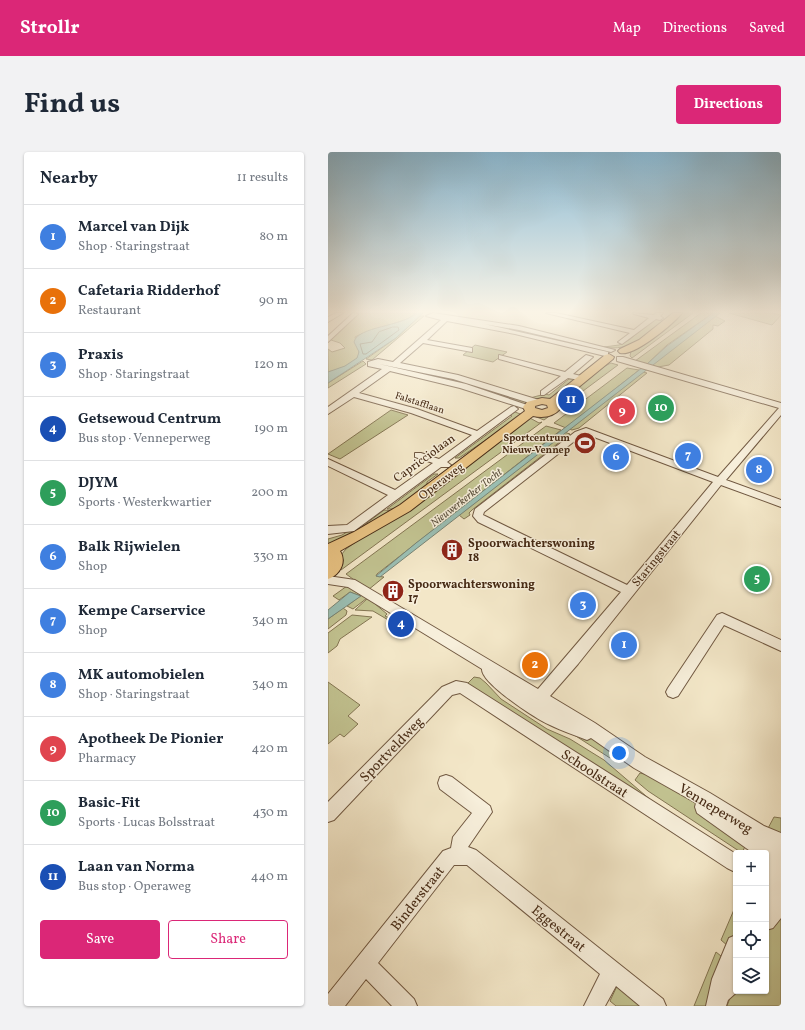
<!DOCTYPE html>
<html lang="en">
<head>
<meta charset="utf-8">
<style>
  body { margin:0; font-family:Vollkorn,serif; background:#f2f2f3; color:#1f2937 }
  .controls { position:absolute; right:12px; bottom:12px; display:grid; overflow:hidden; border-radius:4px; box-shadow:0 1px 3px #0004 }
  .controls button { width:36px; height:36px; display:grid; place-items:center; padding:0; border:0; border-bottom:1px solid #e0e1e3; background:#fff; color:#1f2937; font:20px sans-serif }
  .you { position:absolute; left:291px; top:601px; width:14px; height:14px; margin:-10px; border:3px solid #fff; border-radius:50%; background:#1a73e8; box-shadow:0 0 0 6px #1a73e833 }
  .badge { display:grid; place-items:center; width:26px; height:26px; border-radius:50%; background:#db2777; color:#fff; font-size:13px; font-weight:700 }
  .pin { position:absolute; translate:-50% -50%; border:2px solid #fff; box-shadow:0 1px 4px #0006 }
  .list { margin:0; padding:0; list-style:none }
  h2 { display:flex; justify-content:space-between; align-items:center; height:52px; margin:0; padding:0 16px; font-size:17px }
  h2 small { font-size:13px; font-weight:400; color:#747a83 }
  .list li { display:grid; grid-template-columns:26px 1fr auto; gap:12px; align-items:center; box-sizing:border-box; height:64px; padding:0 16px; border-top:1px solid #e0e1e3 }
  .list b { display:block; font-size:15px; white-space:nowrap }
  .list p { margin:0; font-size:13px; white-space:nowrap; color:#747a83 }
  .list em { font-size:13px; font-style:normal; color:#747a83 }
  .actions { display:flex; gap:8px; padding:12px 16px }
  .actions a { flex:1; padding:9px 0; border:1px solid #db2777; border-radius:4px; text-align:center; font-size:14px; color:#db2777 }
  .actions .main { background:#db2777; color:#fff }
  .icon { flex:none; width:22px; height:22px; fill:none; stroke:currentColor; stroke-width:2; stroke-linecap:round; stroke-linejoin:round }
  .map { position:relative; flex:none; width:453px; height:854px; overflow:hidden; border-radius:4px }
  header { display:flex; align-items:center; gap:24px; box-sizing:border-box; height:56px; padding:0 20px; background:#db2777; color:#fff }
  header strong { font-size:19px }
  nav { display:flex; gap:22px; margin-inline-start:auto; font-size:14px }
  .intro { display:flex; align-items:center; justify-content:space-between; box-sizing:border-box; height:96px; padding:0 24px }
  h1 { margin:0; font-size:28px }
  .button { padding:10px 18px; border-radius:4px; background:#db2777; color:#fff; font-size:14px; font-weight:700 }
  main { display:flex; gap:24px; padding:0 24px }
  aside { flex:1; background:#fff; border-radius:4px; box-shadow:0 1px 3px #0004 }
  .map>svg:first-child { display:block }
</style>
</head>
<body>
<header>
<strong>Strollr</strong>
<nav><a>Map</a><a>Directions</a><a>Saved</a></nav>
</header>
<div class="intro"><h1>Find us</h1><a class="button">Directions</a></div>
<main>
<aside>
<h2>Nearby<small>11 results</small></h2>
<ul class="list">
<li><span class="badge" style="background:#3f7fe0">1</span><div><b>Marcel van Dijk</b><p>Shop · Staringstraat</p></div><em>80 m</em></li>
<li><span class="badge" style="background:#e8710a">2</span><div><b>Cafetaria Ridderhof</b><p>Restaurant</p></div><em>90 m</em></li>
<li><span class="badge" style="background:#3f7fe0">3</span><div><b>Praxis</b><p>Shop · Staringstraat</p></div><em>120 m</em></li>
<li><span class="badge" style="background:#1a4fb4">4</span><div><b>Getsewoud Centrum</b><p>Bus stop · Venneperweg</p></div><em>190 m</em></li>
<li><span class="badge" style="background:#2e9e5b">5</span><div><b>DJYM</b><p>Sports · Westerkwartier</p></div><em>200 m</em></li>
<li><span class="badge" style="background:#3f7fe0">6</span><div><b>Balk Rijwielen</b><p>Shop</p></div><em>330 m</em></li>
<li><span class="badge" style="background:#3f7fe0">7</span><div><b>Kempe Carservice</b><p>Shop</p></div><em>340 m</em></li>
<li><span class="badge" style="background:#3f7fe0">8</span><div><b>MK automobielen</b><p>Shop · Staringstraat</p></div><em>340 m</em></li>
<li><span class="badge" style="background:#e0444e">9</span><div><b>Apotheek De Pionier</b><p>Pharmacy</p></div><em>420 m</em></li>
<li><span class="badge" style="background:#2e9e5b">10</span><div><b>Basic-Fit</b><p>Sports · Lucas Bolsstraat</p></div><em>430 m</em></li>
<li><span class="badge" style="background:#1a4fb4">11</span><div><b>Laan van Norma</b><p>Bus stop · Operaweg</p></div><em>440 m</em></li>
</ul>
<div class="actions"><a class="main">Save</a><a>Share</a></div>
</aside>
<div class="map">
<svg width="453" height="854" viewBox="0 0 453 854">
  <rect width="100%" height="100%" fill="#f3e7c8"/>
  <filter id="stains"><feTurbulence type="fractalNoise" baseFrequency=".005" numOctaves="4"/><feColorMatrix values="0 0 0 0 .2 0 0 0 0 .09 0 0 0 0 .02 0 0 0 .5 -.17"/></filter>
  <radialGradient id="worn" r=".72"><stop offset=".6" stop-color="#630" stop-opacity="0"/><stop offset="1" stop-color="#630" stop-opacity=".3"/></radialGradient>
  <!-- green -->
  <path fill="#c2c391" stroke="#847653" d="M31 161H88L80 167 31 183 27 185C28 190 31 196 31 201 31 213 9 218 0 220V197L4 200 17 196 12 191 3 188 10 178Z
    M354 161H365L304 206 302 204 303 199 335 177Z
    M373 161H385L339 193 319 212 307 209Z
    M401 161H445L453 163 444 173Z
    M92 164H96L44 208 38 207 68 186Z
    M387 164 397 169 390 174 385 173V177L341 213 330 215 323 213Z
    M327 166 336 169C318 184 301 200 276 195L291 193 301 188Z
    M147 193 179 200 165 210 135 203Z
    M35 209 38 212 0 236V231Z
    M50 210 126 226 203 249 199 253 122 229 48 212Z
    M283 211 290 213 216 268 206 264 228 253 271 217Z
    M299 216 311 218 238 276 226 271Z
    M315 220 319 221 251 276 244 278 241 277Z
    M241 227H248C234 240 222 252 202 246L217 242 221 243Z
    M63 258 80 263 12 307 0 302Z
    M187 260 195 263 131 306H127L184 264 181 263Z
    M202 266 211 271 214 270 13 418 11 415 13 403 18 397Z
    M218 274 233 278 49 422 48 424 56 425 40 438 18 422Z
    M236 280 242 282 144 358 141 361 142 363 136 367 131 363Z
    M106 322H110L99 330V334L68 357H59Z
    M56 358 68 359 0 393V387L14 383 27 375 31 377Z
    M19 434 39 446 25 457 19 454 32 444 22 440 11 448 5 444Z
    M40 446 59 462 57 464 63 467 62 469 45 459 27 458Z
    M15 456 19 459 18 463 0 477V467Z
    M24 463 44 465 12 487 9 494 0 501V481Z
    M146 525 152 526 158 531 173 547 219 577 242 587 276 608 325 650 139 532Z
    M0 530 32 553 20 564 30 572 16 585 12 582 0 592Z
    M240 579C258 582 271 589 285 602L282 606Z
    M312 621C338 625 395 673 419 690L414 701 320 639 307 628Z
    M446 665 453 666V682L438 680Z
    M408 753V786L400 794 393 788Z
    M449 764 453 767V854H399L408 830V839H438V775Z
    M388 800 398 808 379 854H366Z
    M289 834 314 854H288L282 849Z"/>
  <!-- water -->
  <path fill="#9bc0b5" stroke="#798475" d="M88 161H95L68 186 0 231V220L17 214 29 206 31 200 26 190C30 174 74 175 88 161Z
    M385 161H392L52 425 48 424 88 391 319 212 339 194Z
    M22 440 33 444 0 467V458Z"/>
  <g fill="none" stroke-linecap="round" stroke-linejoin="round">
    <!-- shore -->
    <path stroke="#707565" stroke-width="1" d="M65 175H70L71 178 38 202H35L32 192 44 190 51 180Z"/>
  </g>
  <!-- building -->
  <path fill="#d1947b" stroke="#462a15" d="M123 393 132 397 124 404 115 400Z
    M65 434 72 438 63 445 58 442Z"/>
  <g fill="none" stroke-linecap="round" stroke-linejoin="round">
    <!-- minor casing -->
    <g stroke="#715942" stroke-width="2">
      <path id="minor" d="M8 161H15L0 170V165Z
        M25 161 30 162 0 190V184Z
        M105 161 191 174 287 198 283 200 191 178 156 172 280 200V204H277L187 182 119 169 99 188 144 196V200L95 191 72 211 130 223 211 248 212 250 208 253 125 227 51 212 138 232 205 255 204 257H198L132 236 62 219 31 241 89 257 149 279 183 255 186 254 190 257 119 310 123 313 121 315H113L26 379 0 382V374L19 373 60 343 0 314V307L67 338 105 311 87 305V301H93L111 307 144 283 83 261 26 245 0 262V255L54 217 40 214V210L50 207 65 210 113 168 98 164Z
        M218 161H228L306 178 321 166 306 162 305 161 326 163 328 161H335L332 164 335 166 332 168 328 167 294 192 290 190 302 181Z
        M171 203 237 220 258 203 265 205 245 222 257 225V229L240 226 216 243H213V239L233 224 171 207Z
        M289 205H295L453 251V263L398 328 453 348V355L393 333 250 512 222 544 267 571 317 605 382 641 436 674 453 681V766L445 776 438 778V733L441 725 438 717V701H425L369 661 367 655 368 651 306 616 263 586 259 588C247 583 234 579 222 573 208 567 153 531 154 517L20 435 0 432V424L27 428 210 537 293 440 150 370 145 364 147 357 247 280 258 276 390 325 451 256 289 209ZM258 282 385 330 299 433 155 363 156 360 253 284Z
        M394 461 453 488V499L396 473 350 544 345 546 340 544 338 540 340 536 389 463Z
        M128 529 139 531 408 702V718L405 719 399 716 132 541 124 543 6 668 0 670V650L114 535Z
        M118 623 124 625 162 654 164 660 140 695 148 698 335 847 338 854H312L288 834 277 854H256L272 822 139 713H126L50 811 86 847 89 854H64L38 827 17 854H0V842L115 699 123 696 125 685 144 661 112 637 110 631 112 625Z
        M408 783V839H410L400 848 398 854H378L384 827 401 786Z"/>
    </g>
    <!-- major casing -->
    <g stroke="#462a15" stroke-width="2">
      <path id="major" d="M345 161H354C345 172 306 205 292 201L290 199 292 197 311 188Z
        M281 202 286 205 285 207 230 252 232 257C225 265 215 266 205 264L82 359 12 399C19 410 12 423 0 427V392L26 380 72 353 197 259 195 255 199 250 214 246 222 247 277 203ZM214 252 219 253 220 256 214 258 207 256V254Z"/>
    </g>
    <!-- minor -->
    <use href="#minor" fill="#f7efdb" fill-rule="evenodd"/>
    <!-- major -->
    <use href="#major" fill="#eac484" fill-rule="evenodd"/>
  </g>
  <!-- sky -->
  <linearGradient id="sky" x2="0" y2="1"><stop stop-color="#89b9d4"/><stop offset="0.57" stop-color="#faf4e6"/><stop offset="1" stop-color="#faf4e6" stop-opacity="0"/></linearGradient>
  <rect width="453" height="280" fill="url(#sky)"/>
  <!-- icons -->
  <defs>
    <g id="stadium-disc" transform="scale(1.15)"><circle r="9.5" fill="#8f2418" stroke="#f7efdb"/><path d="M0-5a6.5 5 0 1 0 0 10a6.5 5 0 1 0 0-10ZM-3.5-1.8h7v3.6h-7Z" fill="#fff"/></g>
    <g id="building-disc" transform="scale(1.15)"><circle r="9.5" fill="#8f2418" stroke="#f7efdb"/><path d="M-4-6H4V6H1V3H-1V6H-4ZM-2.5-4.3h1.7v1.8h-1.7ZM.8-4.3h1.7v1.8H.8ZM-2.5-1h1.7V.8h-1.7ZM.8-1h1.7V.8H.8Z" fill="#fff"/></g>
  </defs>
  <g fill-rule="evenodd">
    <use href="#stadium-disc" x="257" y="291"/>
    <use href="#building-disc" x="124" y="398"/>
    <use href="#building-disc" x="65" y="439"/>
  </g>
  <g text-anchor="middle" stroke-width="3" stroke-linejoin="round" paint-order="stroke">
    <!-- far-street labels -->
    <g font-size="10" fill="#462a15" stroke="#f7efdb">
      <text transform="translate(92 250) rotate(18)" y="4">Falstafflaan</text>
    </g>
    <!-- far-poi labels -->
    <g font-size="10" font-weight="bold" fill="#462a15" stroke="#f7efdb" text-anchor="end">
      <text x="242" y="289">Sportcentrum<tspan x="242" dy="12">Nieuw-Vennep</tspan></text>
    </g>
    <!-- far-water labels -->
    <g font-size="11" font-style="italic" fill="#5b503d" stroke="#f7efdb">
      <text transform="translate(138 345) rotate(-38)" y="4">Nieuwerkerker Tocht</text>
    </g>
    <!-- street labels -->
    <g font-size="12" fill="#462a15" stroke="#f7efdb">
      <text transform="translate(96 306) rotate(-36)" y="4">Capricciolaan</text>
      <text transform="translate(113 329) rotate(-37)" y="4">Operaweg</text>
      <text transform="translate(328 406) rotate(-51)" y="4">Staringstraat</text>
    </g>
    <!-- poi labels -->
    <g font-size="12" font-weight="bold" fill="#462a15" stroke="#f7efdb" text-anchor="start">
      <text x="140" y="395">Spoorwachterswoning<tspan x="140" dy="14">18</tspan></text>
      <text x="80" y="436">Spoorwachterswoning<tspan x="80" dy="14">17</tspan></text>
    </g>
    <!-- near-street labels -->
    <g font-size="14" fill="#462a15" stroke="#f7efdb">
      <text transform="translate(63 597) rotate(-46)" y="5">Sportveldweg</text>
      <text transform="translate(267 621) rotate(33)" y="5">Schoolstraat</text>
      <text transform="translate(388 656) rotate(31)" y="5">Venneperweg</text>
      <text transform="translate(89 746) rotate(-52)" y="5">Binderstraat</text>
      <text transform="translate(231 776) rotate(39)" y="5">Eggestraat</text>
    </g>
  </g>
  <rect width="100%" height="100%" filter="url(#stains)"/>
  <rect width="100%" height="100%" fill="url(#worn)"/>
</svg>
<div class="controls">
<button>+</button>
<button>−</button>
<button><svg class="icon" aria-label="locate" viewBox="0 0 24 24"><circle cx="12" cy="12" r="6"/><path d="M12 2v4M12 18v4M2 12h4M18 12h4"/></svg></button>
<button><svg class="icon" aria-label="layers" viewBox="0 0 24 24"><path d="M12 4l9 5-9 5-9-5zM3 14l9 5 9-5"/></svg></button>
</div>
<div class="you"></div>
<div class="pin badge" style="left:296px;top:493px;background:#3f7fe0">1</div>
<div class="pin badge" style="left:207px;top:513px;background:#e8710a">2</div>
<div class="pin badge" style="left:255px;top:453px;background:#3f7fe0">3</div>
<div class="pin badge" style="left:73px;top:472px;background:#1a4fb4">4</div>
<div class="pin badge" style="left:429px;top:427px;background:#2e9e5b">5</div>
<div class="pin badge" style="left:288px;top:305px;background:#3f7fe0">6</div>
<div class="pin badge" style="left:360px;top:304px;background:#3f7fe0">7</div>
<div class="pin badge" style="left:431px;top:318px;background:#3f7fe0">8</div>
<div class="pin badge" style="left:294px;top:259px;background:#e0444e">9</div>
<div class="pin badge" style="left:333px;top:256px;background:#2e9e5b">10</div>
<div class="pin badge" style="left:243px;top:248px;background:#1a4fb4">11</div>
</div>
</main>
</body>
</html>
